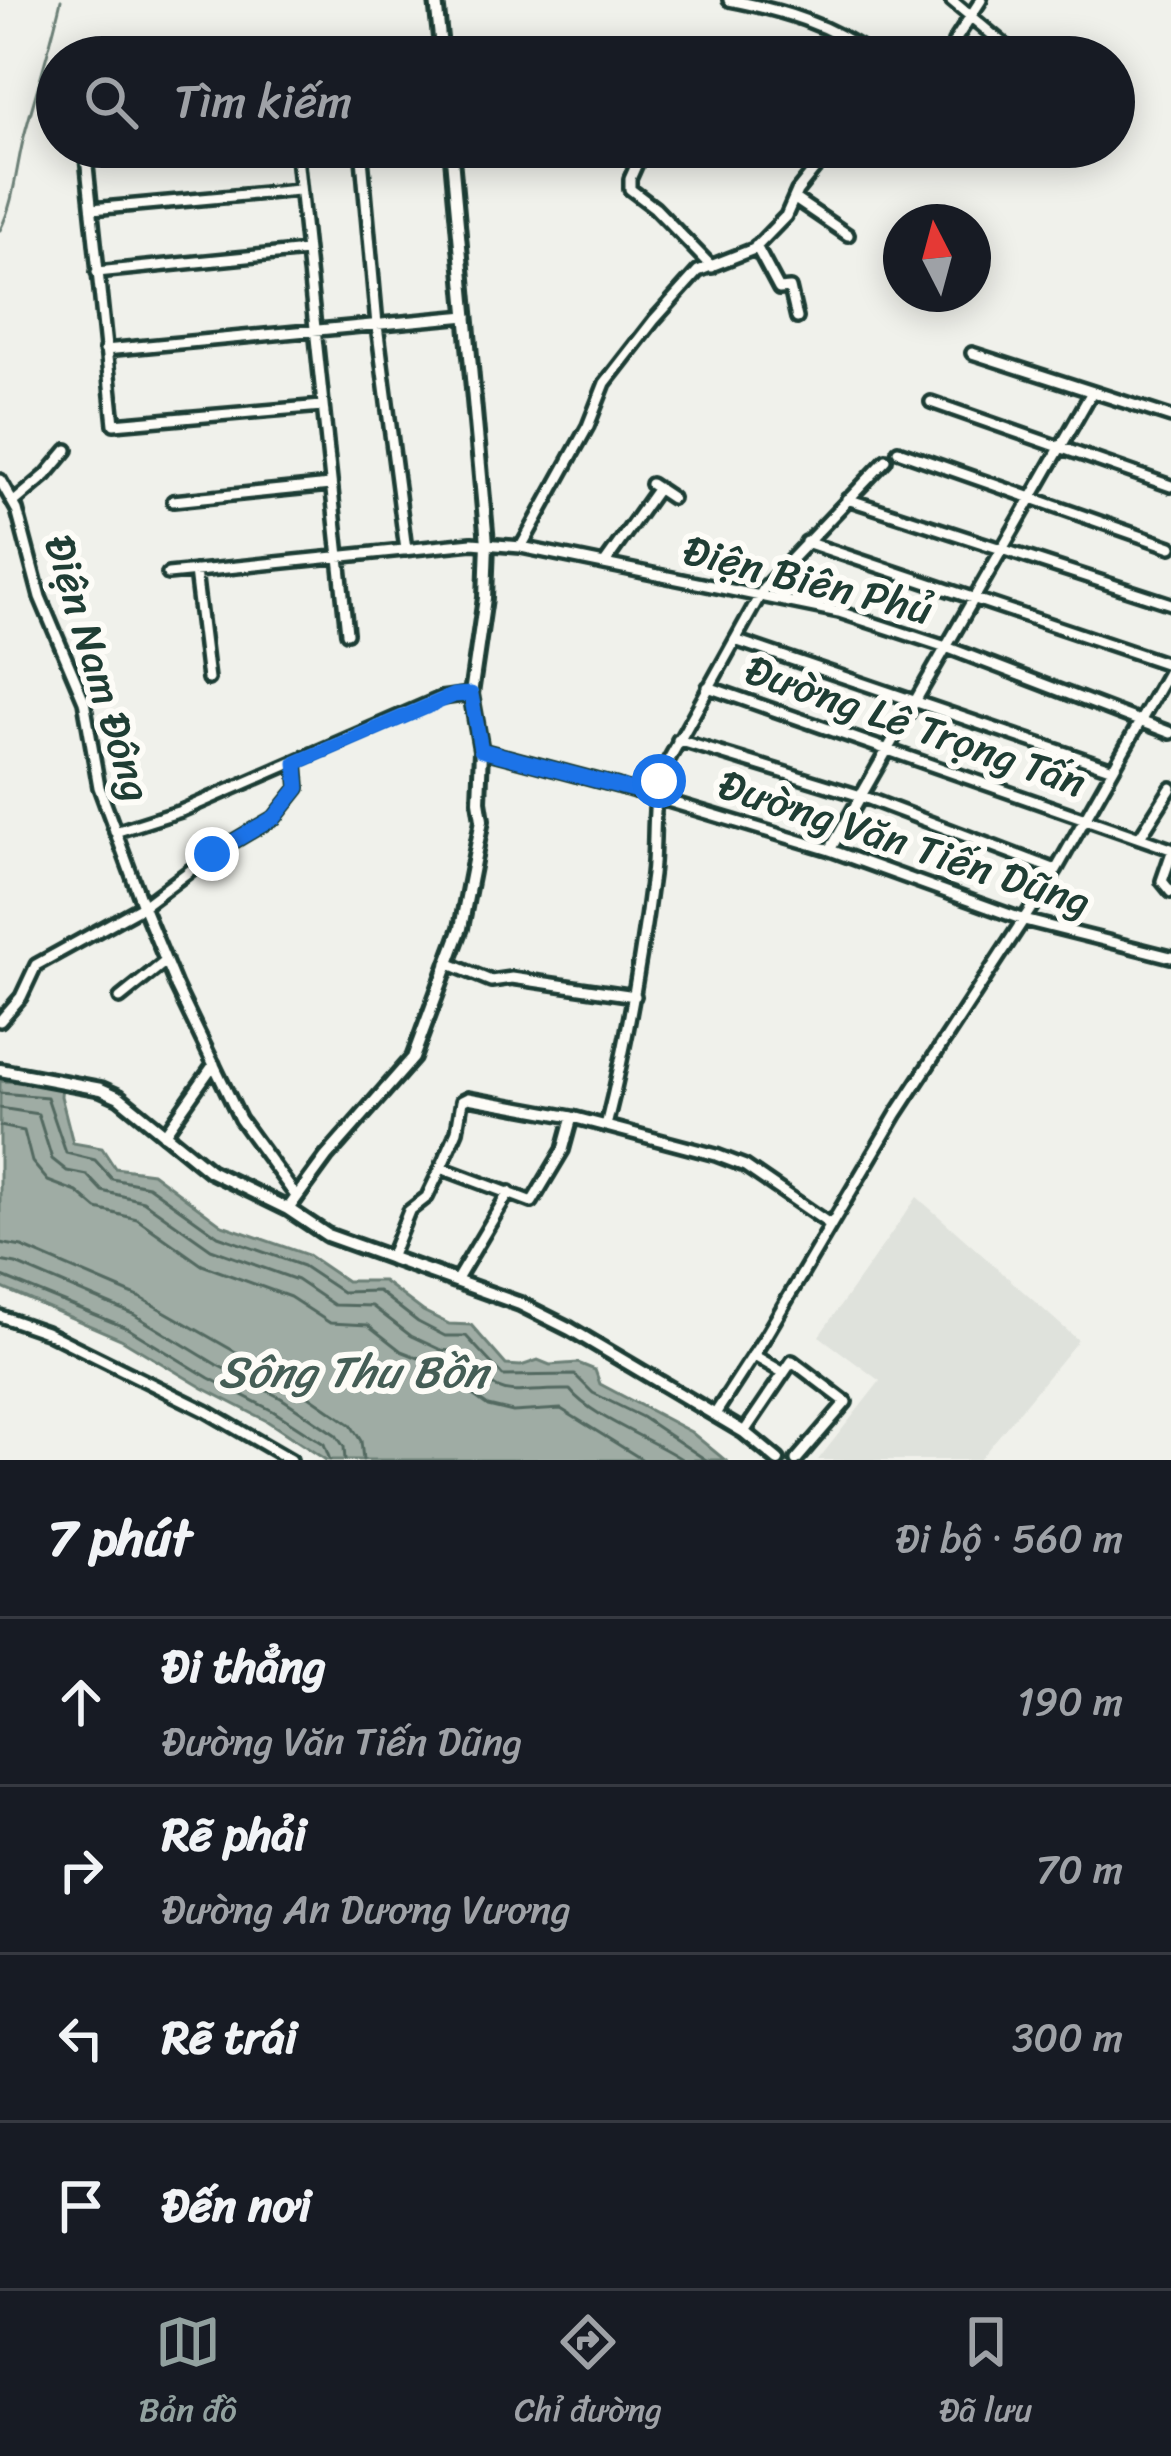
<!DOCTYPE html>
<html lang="vi">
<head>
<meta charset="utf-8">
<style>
  body { margin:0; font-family:Sriracha,sans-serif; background:#242831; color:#f1f3f6 }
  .compass { position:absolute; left:883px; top:204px; width:108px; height:108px; border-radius:50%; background:#171b24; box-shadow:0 6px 30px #0003; rotate:354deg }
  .stop { position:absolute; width:36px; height:36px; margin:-27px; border:9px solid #1a73e8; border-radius:50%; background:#fff }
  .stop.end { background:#1a73e8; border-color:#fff; box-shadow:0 3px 12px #0008 }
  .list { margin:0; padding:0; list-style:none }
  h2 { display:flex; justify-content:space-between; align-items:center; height:156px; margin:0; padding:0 48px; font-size:51px }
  h2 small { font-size:39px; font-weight:400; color:#9ea1a6 }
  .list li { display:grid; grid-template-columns:78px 1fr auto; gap:36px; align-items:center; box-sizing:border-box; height:168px; padding:0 48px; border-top:3px solid #363941 }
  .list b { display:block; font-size:45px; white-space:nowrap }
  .list p { margin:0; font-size:39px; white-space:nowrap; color:#9ea1a6 }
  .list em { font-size:39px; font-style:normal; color:#9ea1a6 }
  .icon { flex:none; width:66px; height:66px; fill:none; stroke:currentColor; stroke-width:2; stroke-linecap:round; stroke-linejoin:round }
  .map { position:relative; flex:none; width:1171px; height:1460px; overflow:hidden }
  .search { position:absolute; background:#171b24; box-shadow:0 6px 30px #0003; left:36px; right:36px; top:36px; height:132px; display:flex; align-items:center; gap:30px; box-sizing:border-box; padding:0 42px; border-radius:66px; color:#9ea1a6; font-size:45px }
  .sheet { height:828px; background:#171b24 }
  nav { display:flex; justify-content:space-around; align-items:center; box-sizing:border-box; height:168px; border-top:3px solid #363941; background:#171b24; font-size:33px; color:#9ea1a6 }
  nav a { display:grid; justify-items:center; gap:6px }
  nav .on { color:#92a19f }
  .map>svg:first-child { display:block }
</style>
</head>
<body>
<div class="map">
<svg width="1171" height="1460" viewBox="0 0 1171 1460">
  <rect width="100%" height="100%" fill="#f0f1eb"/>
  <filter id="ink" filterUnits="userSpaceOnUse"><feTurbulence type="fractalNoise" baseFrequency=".00833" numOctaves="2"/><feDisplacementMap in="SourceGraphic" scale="24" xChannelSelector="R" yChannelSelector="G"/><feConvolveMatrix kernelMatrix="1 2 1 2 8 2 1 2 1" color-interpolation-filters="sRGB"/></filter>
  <g filter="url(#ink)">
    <!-- built -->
    <path fill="#dfe2dc" d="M917 1197 1078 1340 979 1460H818L880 1381 819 1336Z"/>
    <!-- water -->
    <path fill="#9faca4" stroke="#6c8077" stroke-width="3" d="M0 1081 62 1084 61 1096 73 1143 102 1148 115 1168 152 1173 222 1225 308 1255 346 1281H383L423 1311 449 1324 471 1325 506 1365 521 1366 538 1360 550 1365 578 1363 595 1370 600 1384 691 1432 725 1460H326L267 1421 203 1388 121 1339 0 1287Z"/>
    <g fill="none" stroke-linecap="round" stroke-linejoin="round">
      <!-- shore -->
      <path stroke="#526961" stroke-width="3" d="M0 1093 47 1097 66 1153 95 1160 112 1179 148 1186 218 1236 303 1266 342 1292 378 1291 418 1322 445 1336H466L503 1376 575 1375 593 1393 642 1417 706 1460
        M0 1108 38 1114 52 1159 67 1171 87 1175 102 1191 143 1201 211 1249 297 1280 334 1305 372 1306 411 1336 441 1350 460 1352C507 1408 506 1388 570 1390 591 1417 652 1439 683 1460
        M0 1126 24 1131 32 1162 48 1181 77 1192 97 1209 137 1219 202 1265 290 1297 330 1323 368 1325 401 1351 452 1371 470 1393 488 1406 513 1412 561 1409 643 1460
        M0 1243 22 1247 141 1298 290 1383 351 1425 361 1441 363 1460
        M0 1261 16 1264 133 1314 217 1365 281 1398 336 1435 344 1447 345 1460
        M0 1276 127 1328 209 1378 273 1411 324 1444 330 1460"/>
      <!-- stream -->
      <path stroke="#6c8077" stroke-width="3" d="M0 230C16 198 16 163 26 129 38 86 51 44 61 0"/>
      <!-- minor casing -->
      <g stroke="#1f3d34" stroke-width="18">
        <path id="minor" d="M729 0C781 10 830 24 874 57
          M951 0 1019 57
          M952 57 954 42 981 0
          M85 147 114 424 322 406
          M296 147 347 633
          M361 147 377 325 406 550
          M642 152 630 179V189L655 208 712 267
          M795 199 848 235
          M92 209 298 190
          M756 246 779 289 790 288 797 318
          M97 272 306 251
          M105 350 467 316
          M972 353 1171 417
          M931 402 1171 486
          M898 451 1171 547
          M0 480 17 510 40 597 84 701 99 787 143 906 176 986 240 1119 296 1196
          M651 484 672 498
          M847 499 1171 604
          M173 501 330 485
          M13 503 46 475 67 450
          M806 542 1171 665
          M521 547 588 426 605 383 654 320 698 271 754 249 786 216 797 191 821 161 845 147
          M604 564 658 488
          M195 571 208 679
          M168 574 472 543 521 547 839 612 946 647 1171 733
          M735 640 1113 769
          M708 687 1171 849
          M678 740 861 796 1056 870
          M481 750 618 786 830 850 1024 920 1171 957
          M115 832 181 811 441 698 471 694
          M1140 837 1171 788
          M830 850 1092 392
          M1171 855 1162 881 1171 892
          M447 963 491 981 512 978 635 996
          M120 998 166 961
          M0 1021 21 997 36 965 143 906 212 854 275 817 298 788 296 763
          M606 1126C627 1043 641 960 652 875 656 841 651 804 662 772L764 588 886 460
          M164 1135 214 1064
          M441 1168 532 1202 563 1150 572 1117
          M390 1258 409 1211 427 1197 439 1172 457 1131 462 1101 468 1098 572 1117 716 1155 745 1166 831 1225
          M456 1281 509 1192
          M0 1316 46 1332 206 1411 291 1460
          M753 1355 784 1373
          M715 1414 765 1337 897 1113 1056 870 1171 667
          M744 1432 792 1361 846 1402 796 1460"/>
      </g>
      <!-- major casing -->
      <g stroke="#1f3d34" stroke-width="20">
        <path id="major" d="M436 0 442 57
          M0 1070 101 1089 119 1097 210 1171 288 1209 327 1235 520 1304 570 1329 744 1432 778 1460
          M288 1209 326 1157 413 1058 461 928 482 820 479 801 481 750 471 694 485 598 487 543 451 147"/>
      </g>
      <!-- minor -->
      <use href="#minor" stroke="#fdfcf7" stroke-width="9"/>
      <!-- major -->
      <use href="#major" stroke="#fdfcf7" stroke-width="10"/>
    </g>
  </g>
  <g fill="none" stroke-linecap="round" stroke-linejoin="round" filter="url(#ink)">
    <!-- route -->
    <path stroke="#1a73e8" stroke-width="15" d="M212 854 275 817 298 788 296 763 454 695 471 694 481 750 656 796 659 781"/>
  </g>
  <g text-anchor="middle" stroke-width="12" stroke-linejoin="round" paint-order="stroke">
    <!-- street labels -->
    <g font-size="42" fill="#1f3d34" stroke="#fdfcf7">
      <text transform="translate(808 579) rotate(14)" y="15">Điện Biên Phủ</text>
      <text transform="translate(99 668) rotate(73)" y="15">Điện Nam Đông</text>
      <text transform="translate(916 725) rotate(19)" y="15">Đường Lê Trọng Tấn</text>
      <text transform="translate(905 842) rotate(18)" y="15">Đường Văn Tiến Dũng</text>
    </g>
    <!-- water labels -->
    <g font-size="45" font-style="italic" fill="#455e56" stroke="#fdfcf7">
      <text x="353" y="1387">Sông Thu Bồn</text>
    </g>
  </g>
</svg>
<svg class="compass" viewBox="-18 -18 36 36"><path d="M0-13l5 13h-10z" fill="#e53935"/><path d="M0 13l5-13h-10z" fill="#9ea1a6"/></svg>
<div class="stop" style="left:659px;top:781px"></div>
<div class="stop end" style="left:212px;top:854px"></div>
<div class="search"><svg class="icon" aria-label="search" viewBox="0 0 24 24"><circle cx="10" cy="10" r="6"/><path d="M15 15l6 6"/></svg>Tìm kiếm</div>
</div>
<section class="sheet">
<h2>7 phút<small>Đi bộ · 560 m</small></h2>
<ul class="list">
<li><svg class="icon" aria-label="ahead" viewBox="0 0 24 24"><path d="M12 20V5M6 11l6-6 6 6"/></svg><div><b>Đi thẳng</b><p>Đường Văn Tiến Dũng</p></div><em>190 m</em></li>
<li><svg class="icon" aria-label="right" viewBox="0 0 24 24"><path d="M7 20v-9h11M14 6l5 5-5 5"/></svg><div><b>Rẽ phải</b><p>Đường An Dương Vương</p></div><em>70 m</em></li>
<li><svg class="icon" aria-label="left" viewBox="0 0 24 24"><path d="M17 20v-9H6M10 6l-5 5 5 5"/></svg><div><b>Rẽ trái</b></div><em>300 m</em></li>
<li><svg class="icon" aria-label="arrive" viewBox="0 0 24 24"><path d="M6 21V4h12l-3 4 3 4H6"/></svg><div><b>Đến nơi</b></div></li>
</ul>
</section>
<nav>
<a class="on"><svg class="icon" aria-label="map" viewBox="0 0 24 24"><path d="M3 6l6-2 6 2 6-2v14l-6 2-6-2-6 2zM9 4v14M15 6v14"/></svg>Bản đồ</a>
<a><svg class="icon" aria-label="directions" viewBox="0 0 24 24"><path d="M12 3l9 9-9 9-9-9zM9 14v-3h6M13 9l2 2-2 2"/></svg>Chỉ đường</a>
<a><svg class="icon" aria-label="saved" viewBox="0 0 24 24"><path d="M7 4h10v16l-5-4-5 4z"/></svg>Đã lưu</a>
</nav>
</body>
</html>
